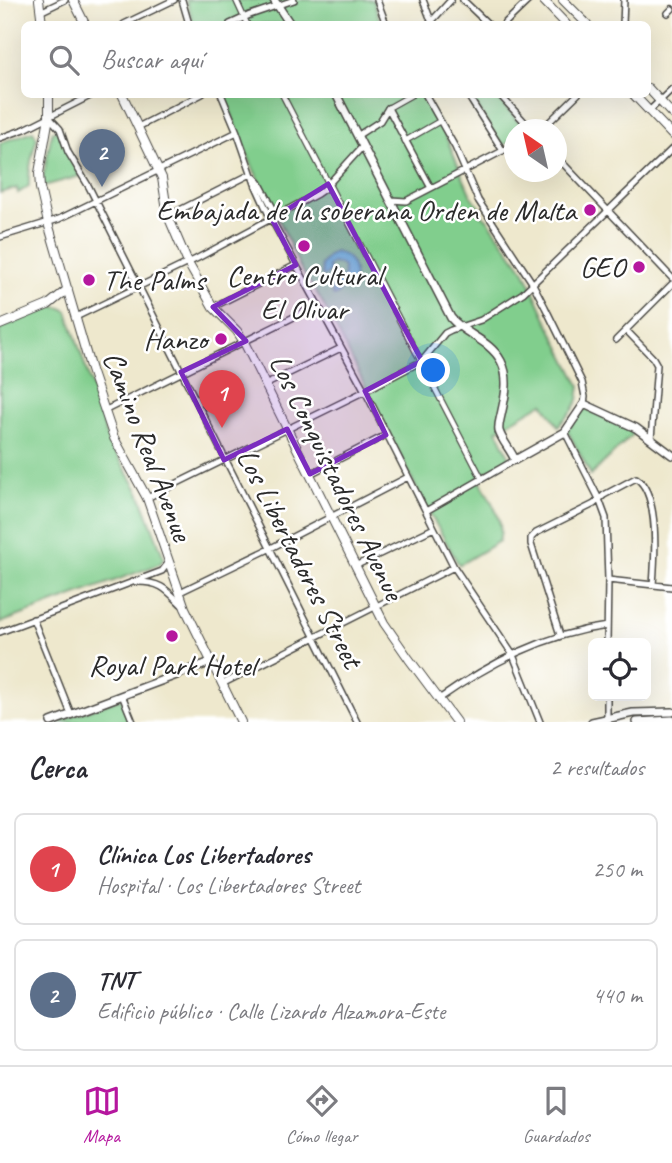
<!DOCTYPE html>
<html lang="es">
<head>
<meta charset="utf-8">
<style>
  body { margin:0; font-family:Caveat,sans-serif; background:#f2f2f3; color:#2b2b33 }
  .controls { position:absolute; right:21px; bottom:21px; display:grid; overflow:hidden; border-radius:10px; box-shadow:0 7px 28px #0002 }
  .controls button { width:63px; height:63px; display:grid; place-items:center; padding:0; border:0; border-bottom:2px solid #e1e1e2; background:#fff; color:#2b2b33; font:35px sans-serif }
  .compass { position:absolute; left:504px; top:119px; width:63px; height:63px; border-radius:50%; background:#fff; box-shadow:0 7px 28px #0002; rotate:326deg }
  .you { position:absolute; left:434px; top:371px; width:24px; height:24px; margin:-18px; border:5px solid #fff; border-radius:50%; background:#1a73e8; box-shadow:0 0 0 10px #1a73e833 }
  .badge { display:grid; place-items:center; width:46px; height:46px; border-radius:50%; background:#b5179e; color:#fff; font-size:23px; font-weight:700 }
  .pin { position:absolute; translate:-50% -58px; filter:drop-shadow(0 2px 4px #0008) }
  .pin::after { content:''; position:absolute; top:37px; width:24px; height:21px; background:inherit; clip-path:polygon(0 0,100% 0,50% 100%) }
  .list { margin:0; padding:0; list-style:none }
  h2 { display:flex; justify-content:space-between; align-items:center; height:91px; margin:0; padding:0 28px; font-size:30px }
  h2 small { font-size:23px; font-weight:400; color:#7c7c81 }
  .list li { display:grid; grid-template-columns:46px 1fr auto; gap:21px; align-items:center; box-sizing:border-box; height:112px; margin:0 14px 14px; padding:0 14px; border:2px solid #e1e1e2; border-radius:10px }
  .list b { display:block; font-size:26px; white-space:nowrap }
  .list p { margin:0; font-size:23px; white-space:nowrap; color:#7c7c81 }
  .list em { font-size:23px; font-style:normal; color:#7c7c81 }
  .icon { flex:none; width:38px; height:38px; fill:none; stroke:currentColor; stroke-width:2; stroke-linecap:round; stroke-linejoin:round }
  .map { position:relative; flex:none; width:672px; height:722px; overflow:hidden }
  .search { position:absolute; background:#fff; box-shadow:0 7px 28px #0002; left:21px; right:21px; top:21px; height:77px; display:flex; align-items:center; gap:18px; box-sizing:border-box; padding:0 24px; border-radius:10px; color:#7c7c81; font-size:26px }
  .sheet { height:343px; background:#fff }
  nav { display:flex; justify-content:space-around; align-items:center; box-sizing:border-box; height:98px; border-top:2px solid #e1e1e2; background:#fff; font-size:19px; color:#7c7c81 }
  nav a { display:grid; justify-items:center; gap:4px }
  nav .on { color:#b5179e }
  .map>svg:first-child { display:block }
</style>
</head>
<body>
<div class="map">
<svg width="672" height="722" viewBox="0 0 672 722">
  <rect width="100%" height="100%" fill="#fff"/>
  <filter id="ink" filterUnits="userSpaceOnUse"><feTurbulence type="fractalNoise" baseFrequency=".0143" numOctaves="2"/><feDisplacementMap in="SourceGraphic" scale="14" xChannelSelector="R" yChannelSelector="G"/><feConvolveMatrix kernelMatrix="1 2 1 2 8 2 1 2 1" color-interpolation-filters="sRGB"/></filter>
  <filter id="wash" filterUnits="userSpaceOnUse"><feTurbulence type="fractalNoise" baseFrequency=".00686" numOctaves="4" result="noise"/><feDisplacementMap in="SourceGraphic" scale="28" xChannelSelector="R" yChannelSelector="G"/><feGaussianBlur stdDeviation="1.57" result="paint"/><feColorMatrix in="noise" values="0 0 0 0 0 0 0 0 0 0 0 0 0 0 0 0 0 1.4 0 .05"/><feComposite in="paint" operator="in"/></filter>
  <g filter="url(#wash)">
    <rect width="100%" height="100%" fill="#eee8cd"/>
    <!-- green -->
    <path fill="#81ce8d" stroke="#567c5c" stroke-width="2" d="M186 0H373L381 24H194Z
      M225 95H421L443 130 471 196 480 207 481 214 487 219 525 272 548 323 580 386 578 400 573 410 558 426 543 403 497 430 510 458 478 477C487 495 506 520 499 541L459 565 423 501 343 342 321 300 300 267 274 209 254 170 239 135Z
      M470 95H494L526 129 514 130V140L502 146Z
      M58 130 80 176 44 186 43 178 52 131Z
      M33 131 37 138C32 154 28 169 29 186L18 193 17 188 0 193V143Z
      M50 306 62 308 67 311 98 405 106 436 139 492 164 558 160 564 0 623V329Z
      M585 408 635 432 591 475 567 430Z
      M121 698 130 722H56Z"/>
    <!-- water -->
    <path fill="#55bbd4" stroke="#407380" stroke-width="2" d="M335 252C351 255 357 268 353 283L348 288 341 289 338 294 334 296 332 294 333 287 327 280 331 278 335 284 342 279 344 275 343 267 339 264 332 263 328 266 330 272 325 276 322 275 321 265 328 256Z"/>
  </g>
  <g filter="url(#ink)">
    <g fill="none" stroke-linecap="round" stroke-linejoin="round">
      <!-- pedestrian casing -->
      <g stroke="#484743" stroke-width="7">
        <path id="pedestrian" d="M236 0 247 24
          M282 94 482 479
          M388 108 413 94
          M405 141 440 121"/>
      </g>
      <!-- minor casing -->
      <g stroke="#484743" stroke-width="8">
        <path id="minor" d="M182 0 189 24
          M377 0 386 24
          M423 0 432 23
          M463 0 488 24
          M40 12 65 0
          M668 13 672 9
          M431 22 451 0
          M124 24 174 0
          M230 24 250 15 294 0
          M504 24 529 0
          M623 24 624 0
          M221 94 237 132 255 184 269 215 365 391 454 567 513 655 540 722
          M425 94 455 147 478 200 533 284 545 307 582 382 585 397 584 404
          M467 94 503 151
          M499 94 532 130
          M388 108 431 188
          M649 111 672 89
          M49 117 60 129 68 152 89 187 357 722
          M138 127 202 94
          M541 130 578 94
          M357 136 380 121 388 108
          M0 138 25 129 94 94
          M556 156 672 278
          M391 200 406 201 514 145
          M168 216 251 174 259 182 274 210 276 213 281 214
          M0 237 59 219 237 132
          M213 307 296 265
          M76 317 196 259 317 194 324 189 362 147
          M626 330 653 358 657 365 651 439
          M616 340 672 284
          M265 385 341 348
          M104 411 318 305
          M565 432 599 499 606 518 608 580 607 643
          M310 474 386 435
          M147 498 365 391 422 361 445 333 451 330 481 320 523 293 672 149
          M426 511 515 460
          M355 566 434 528
          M608 580 672 587
          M137 582C161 582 166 589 182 605
          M180 592 269 549 408 477
          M33 619 71 714
          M0 632 162 571 169 562
          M560 635 531 544V538L536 533 594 504 604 495 636 478C660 493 655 559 653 585
          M222 684 454 567
          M122 695 133 722
          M439 699C490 663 545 634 607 626
          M607 718V696"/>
      </g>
      <!-- tertiary casing -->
      <g stroke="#484743" stroke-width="10">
        <path id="tertiary" d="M274 0 290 24
          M336 94 451 318C465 335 490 340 501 361 510 378 505 397 501 415 500 420 498 425 499 431 502 441 511 450 515 460L565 432 584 404 636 428 672 455
          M51 722 211 662
          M592 722 633 713 672 712
          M637 722 672 720"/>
      </g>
      <!-- secondary casing -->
      <g stroke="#484743" stroke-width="10">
        <path id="secondary" d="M39 0 42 24
          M73 0 85 24
          M543 0 566 24
          M563 0 587 24
          M648 88 672 114
          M49 94V117L39 173 40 188 48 223 91 370 114 438 147 498 185 608 241 722
          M122 94 162 178 168 216 188 263 213 307 237 331 244 342 384 623 409 659 456 722
          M633 94 672 135
          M0 325 48 305 68 289"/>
      </g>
      <!-- pedestrian -->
      <use href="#pedestrian" stroke="#fff" stroke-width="4.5"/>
      <!-- minor -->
      <use href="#minor" stroke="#fff" stroke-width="5"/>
      <!-- tertiary -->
      <use href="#tertiary" stroke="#fff" stroke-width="7"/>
      <!-- secondary -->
      <use href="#secondary" stroke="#fff" stroke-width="8"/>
    </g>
  </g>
  <!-- marked area -->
  <path fill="#7b2cbf" fill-opacity="0.2" stroke="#7b2cbf" stroke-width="5" stroke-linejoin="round" d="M328 184 422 361 365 391 386 435 310 474 287 429 224 460 181 372 246 341 213 307 296 265 272 219Z"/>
  <!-- markers -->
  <g fill="#b5179e" stroke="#fff" stroke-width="2.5">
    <circle cx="590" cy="210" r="7"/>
    <circle cx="304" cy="246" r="7"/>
    <circle cx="639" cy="267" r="7"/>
    <circle cx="89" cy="280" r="7"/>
    <circle cx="221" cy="339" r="7"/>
    <circle cx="172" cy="636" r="7"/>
  </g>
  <g text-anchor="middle" stroke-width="5" stroke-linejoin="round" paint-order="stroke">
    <!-- poi labels -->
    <g font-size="30" fill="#2b2b2b" stroke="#fff" text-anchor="end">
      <text x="576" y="220">Embajada de la soberana Orden de Malta</text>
      <text x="625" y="277">GEO</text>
      <text x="304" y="285" text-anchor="middle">Centro Cultural<tspan x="304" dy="34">El Olivar</tspan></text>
      <text x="103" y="290" text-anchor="start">The Palms</text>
      <text x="207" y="349">Hanzo</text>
      <text x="172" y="675" text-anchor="middle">Royal Park Hotel</text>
    </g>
    <!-- street labels -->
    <g font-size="30" fill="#2b2b2b" stroke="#fff">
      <text transform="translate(148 446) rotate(69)" y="10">Camino Real Avenue</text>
      <text transform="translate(337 477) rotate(64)" y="10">Los Conquistadores Avenue</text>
      <text transform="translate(300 558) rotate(63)" y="10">Los Libertadores Street</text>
    </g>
  </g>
</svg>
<div class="controls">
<button><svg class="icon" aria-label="locate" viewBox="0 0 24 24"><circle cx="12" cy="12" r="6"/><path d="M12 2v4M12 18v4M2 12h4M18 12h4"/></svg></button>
</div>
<svg class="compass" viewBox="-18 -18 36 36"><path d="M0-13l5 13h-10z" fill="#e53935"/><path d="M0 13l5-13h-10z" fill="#7c7c81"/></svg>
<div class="you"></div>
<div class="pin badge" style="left:222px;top:428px;background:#e0444e">1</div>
<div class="pin badge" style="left:102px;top:187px;background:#5c6f8a">2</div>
<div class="search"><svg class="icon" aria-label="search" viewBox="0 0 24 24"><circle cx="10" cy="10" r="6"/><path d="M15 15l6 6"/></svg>Buscar aquí</div>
</div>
<section class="sheet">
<h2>Cerca<small>2 resultados</small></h2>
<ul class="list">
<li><span class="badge" style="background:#e0444e">1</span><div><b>Clínica Los Libertadores</b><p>Hospital · Los Libertadores Street</p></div><em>250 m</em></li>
<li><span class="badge" style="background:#5c6f8a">2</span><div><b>TNT</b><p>Edificio público · Calle Lizardo Alzamora-Este</p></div><em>440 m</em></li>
</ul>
</section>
<nav>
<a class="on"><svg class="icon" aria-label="map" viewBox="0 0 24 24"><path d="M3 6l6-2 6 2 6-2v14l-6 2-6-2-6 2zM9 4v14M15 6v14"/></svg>Mapa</a>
<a><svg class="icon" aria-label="directions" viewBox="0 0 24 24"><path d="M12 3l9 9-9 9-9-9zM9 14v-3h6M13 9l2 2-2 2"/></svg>Cómo llegar</a>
<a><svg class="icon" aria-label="saved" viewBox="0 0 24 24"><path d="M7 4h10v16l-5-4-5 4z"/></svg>Guardados</a>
</nav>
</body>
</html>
